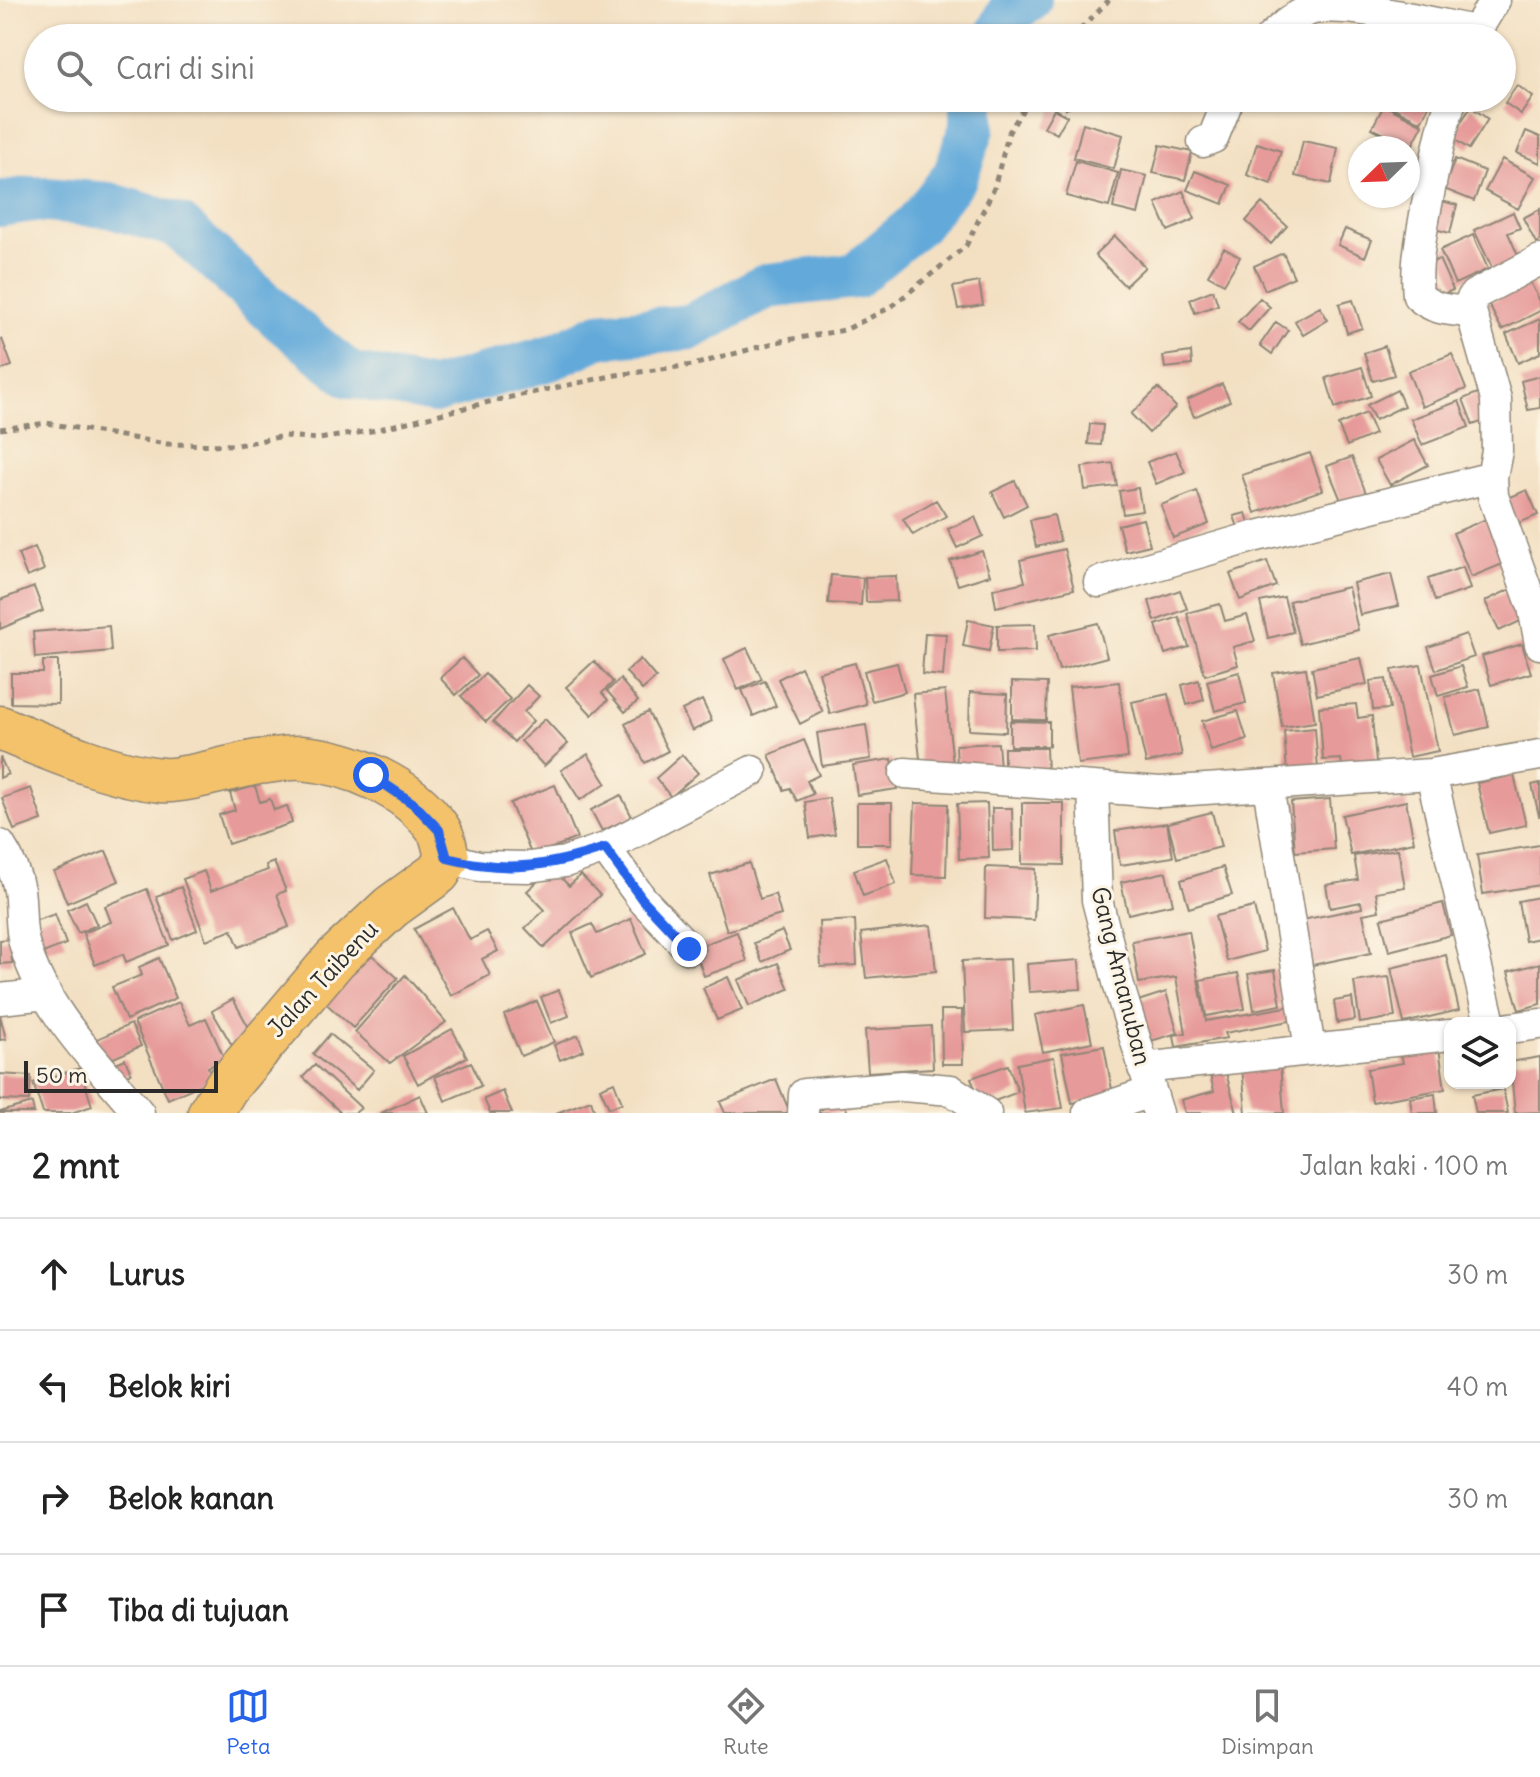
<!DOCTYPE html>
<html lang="id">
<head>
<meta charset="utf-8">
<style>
  body { margin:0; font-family:Delius,sans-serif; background:#f6f6f6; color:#222 }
  .controls { position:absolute; right:24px; bottom:24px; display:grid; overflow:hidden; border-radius:16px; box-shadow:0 2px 6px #0004 }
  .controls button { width:72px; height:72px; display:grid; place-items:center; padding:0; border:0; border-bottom:2px solid #e0e0e0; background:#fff; color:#222; font:40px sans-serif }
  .compass { position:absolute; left:1348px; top:136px; width:72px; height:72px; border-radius:50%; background:#fff; box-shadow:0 2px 6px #0004; rotate:247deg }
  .scale { position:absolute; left:24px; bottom:20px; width:194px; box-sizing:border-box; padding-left:8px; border:4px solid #2b2b2b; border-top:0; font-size:22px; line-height:28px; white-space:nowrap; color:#2b2b2b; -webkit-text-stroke:6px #fcf5e5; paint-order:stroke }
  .stop { position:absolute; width:24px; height:24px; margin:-18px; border:6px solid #2563eb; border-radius:50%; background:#fff }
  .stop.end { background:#2563eb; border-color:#fff; box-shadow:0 2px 8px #0008 }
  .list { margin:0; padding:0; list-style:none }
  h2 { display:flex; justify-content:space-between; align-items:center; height:104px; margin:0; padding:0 32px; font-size:34px }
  h2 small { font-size:26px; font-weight:400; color:#767676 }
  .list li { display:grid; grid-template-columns:52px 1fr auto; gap:24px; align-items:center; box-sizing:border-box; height:112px; padding:0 32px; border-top:2px solid #e0e0e0 }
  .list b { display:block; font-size:30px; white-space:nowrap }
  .list em { font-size:26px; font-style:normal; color:#767676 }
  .icon { flex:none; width:44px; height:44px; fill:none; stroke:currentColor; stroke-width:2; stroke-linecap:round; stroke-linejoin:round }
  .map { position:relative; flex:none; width:1540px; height:1113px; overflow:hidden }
  .search { position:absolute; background:#fff; box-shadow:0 2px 6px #0004; left:24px; right:24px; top:24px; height:88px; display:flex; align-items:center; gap:20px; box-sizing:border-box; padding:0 28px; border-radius:44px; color:#767676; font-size:30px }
  .sheet { height:552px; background:#fff }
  nav { display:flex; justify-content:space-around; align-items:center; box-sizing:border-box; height:112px; border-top:2px solid #e0e0e0; background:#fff; font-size:22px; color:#767676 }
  nav a { display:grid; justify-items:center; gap:4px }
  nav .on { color:#2563eb }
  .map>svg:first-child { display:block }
</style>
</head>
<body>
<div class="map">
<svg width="1540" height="1113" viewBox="0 0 1540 1113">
  <rect width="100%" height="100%" fill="#fcf5e5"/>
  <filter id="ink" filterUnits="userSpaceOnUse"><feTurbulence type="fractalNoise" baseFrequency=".0125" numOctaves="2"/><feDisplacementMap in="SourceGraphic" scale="16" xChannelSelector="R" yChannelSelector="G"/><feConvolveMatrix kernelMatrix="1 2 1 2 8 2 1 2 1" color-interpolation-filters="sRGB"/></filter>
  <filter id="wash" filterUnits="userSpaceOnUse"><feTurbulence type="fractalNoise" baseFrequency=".006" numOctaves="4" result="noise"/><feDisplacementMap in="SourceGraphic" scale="32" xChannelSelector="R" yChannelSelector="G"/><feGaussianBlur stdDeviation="1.8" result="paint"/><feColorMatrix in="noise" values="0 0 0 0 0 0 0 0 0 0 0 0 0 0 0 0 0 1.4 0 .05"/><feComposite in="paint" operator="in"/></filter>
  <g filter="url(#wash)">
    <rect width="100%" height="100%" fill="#f3e0c3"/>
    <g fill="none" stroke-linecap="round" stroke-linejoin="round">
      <!-- river -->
      <path stroke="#63aada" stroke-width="46" d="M997 38 1010 11 1029 0
        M0 204 33 199 109 205 179 226 283 321 350 375 433 391 553 357 600 335 690 327 767 286 855 276 917 224 955 176 972 128V98"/>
    </g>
    <g id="blocks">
      <!-- building -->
      <path fill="#e69a99" d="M1502 68 1511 74 1502 87Z
        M1517 85 1533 97 1521 114 1505 103Z
        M1061 98H1086L1087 101 1066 109Z
        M1391 98H1433L1421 122 1388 105Z
        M1384 105 1423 125 1411 148 1372 128Z
        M1471 107 1488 119 1469 149 1451 137Z
        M1054 109 1067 116 1057 134 1044 127Z
        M1083 123 1123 135 1114 169 1074 158Z
        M1526 131 1540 137V163L1517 153Z
        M1303 141 1338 148 1331 184 1295 176Z
        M1257 143 1281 151 1271 184 1247 175Z
        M1160 145 1192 152 1185 180 1153 173Z
        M1455 159 1485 171 1474 201 1444 189Z
        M1502 159 1535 177 1518 209 1485 191Z
        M1076 161 1118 173 1109 207 1066 196Z
        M1121 170 1147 176 1138 214 1113 208Z
        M1195 171 1231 185 1223 204 1187 190Z
        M1183 191 1195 219 1168 231 1156 203Z
        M1434 199 1457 205 1450 233 1427 227Z
        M1262 203 1287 226 1271 244 1246 221Z
        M1540 209V241L1536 243 1523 218Z
        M1513 212 1520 228 1508 233 1520 260 1494 272 1474 230Z
        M1345 229 1372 240 1365 257 1338 245Z
        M1473 235 1488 269 1455 284 1440 250Z
        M1115 236 1145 267 1125 286 1095 255Z
        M1224 248 1240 257 1224 284 1208 275Z
        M1283 253 1294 277 1265 290 1254 266Z
        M1439 259 1453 290 1433 298 1420 268Z
        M979 282 983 305 958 309 953 287Z
        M1530 282 1540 301V311L1502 330 1488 303Z
        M1213 290 1218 305 1195 313 1190 299Z
        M1260 298 1270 307 1249 331 1238 322Z
        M1353 300 1362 328 1347 333 1339 304Z
        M1320 307 1328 320 1303 335 1295 321Z
        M1540 319V353L1518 363 1506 334Z
        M1276 322 1288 330 1272 354 1260 345Z
        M2 339 12 366 0 370V340Z
        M1385 346 1394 375 1373 381 1364 353Z
        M1191 352 1192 365 1165 368 1163 356Z
        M1452 354 1466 389 1422 407 1408 371Z
        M1362 367 1371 396 1335 408 1326 378Z
        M1540 376V408L1528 410 1521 381Z
        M1222 384 1230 401 1194 417 1187 400Z
        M1158 388 1176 407 1149 433 1131 414Z
        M1397 390 1404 406 1375 420 1367 405Z
        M1485 390 1495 417 1473 425 1463 399Z
        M1459 401 1469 427 1422 445 1411 419Z
        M1366 413 1375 434 1347 446 1338 425Z
        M1090 424 1103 425 1101 445 1088 444Z
        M1414 440 1428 465 1390 485 1376 460Z
        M1176 451 1185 472 1156 484 1147 462Z
        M1310 453 1323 490 1255 513 1242 475Z
        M1352 457 1366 493 1342 503 1327 466Z
        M1113 463 1117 486 1085 490 1082 467Z
        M1015 481 1027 505 1004 517 992 492Z
        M1138 488 1142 511 1123 514 1119 491Z
        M1527 490 1538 515 1512 526 1501 501Z
        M1197 491 1209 524 1173 538 1161 505Z
        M936 500 946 516 913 535 903 519Z
        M1246 513 1251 529 1240 533 1234 516Z
        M1054 515 1060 541 1036 547 1030 520Z
        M975 517 983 536 957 548 948 529Z
        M1491 517 1510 561 1471 577 1453 533Z
        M1143 519 1150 545 1125 551 1118 525Z
        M35 547 44 570 27 577 18 554Z
        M1064 549 1074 589 996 607 993 589 1025 582 1020 560Z
        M982 551 990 575 958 585 950 561Z
        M1267 561 1276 586 1240 600 1230 574Z
        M1463 567 1470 589 1435 601 1428 579Z
        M1391 574 1399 606 1360 615 1353 583Z
        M831 575 863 578 861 605 828 603Z
        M896 576 897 601 866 602 865 577Z
        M34 587 43 611 0 629V600Z
        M1348 587 1358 630 1300 644 1289 601Z
        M1513 588 1527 618 1499 631 1485 601Z
        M1180 590 1187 609 1155 621 1149 601Z
        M1284 597 1293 632 1268 638 1260 602Z
        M1220 604 1225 621 1247 615 1255 641 1233 647 1238 665 1205 675 1187 613Z
        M1179 617 1189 647 1165 654 1156 625Z
        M968 620 994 625 989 651 963 646Z
        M1098 623 1107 657 1059 670 1049 635Z
        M1035 624 1036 651 997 652V625Z
        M109 626 111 651 35 658 33 632Z
        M925 633 946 634 943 676 922 674Z
        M1466 634 1474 657 1436 670 1428 647Z
        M1522 644 1531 673 1491 685 1482 656Z
        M747 648 762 679 738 690 724 659Z
        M462 658 478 675 456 695 440 678Z
        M1361 658 1367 684 1317 695 1312 668Z
        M640 659 656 678 642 690 626 672Z
        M43 661H58V704L11 703V673H43Z
        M594 661 613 682 602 693 608 700 592 715 566 687Z
        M855 663 866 704 830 714 819 672Z
        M897 663 905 692 872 701 864 671Z
        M1421 665 1438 751 1409 757 1392 670Z
        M1461 666 1468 687 1438 696 1432 675Z
        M801 667 823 712 800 724 778 679Z
        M1306 668 1315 722 1282 727 1273 673Z
        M1239 672 1246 703 1215 711 1207 681Z
        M485 674 510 699 486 722 461 696Z
        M620 679 638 701 625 712 607 691Z
        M1386 679 1390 709 1373 710 1370 681Z
        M1199 680 1204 700 1187 705 1182 685Z
        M765 681 776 706 753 716 742 690Z
        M1012 682 1047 683 1046 720 1012 719Z
        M1119 682 1128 758 1078 764 1069 687Z
        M527 685 539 696 524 712 533 721 514 742 493 722Z
        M1480 689 1489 727 1455 735 1445 697Z
        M945 691 953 764 921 768 913 694Z
        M970 692 1007 694 1006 732 969 730Z
        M1168 694 1182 755 1146 763 1132 702Z
        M702 700 712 721 692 731 682 710Z
        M1356 704 1358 718 1372 716 1376 763 1342 766 1341 759 1323 760 1319 707Z
        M1238 711 1247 740 1211 751 1202 721Z
        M648 712 668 751 645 763 625 724Z
        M545 719 568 744 544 766 521 741Z
        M1010 721 1049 722V746H1010Z
        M866 725 871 759 822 766 817 733Z
        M1315 728 1318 770 1287 772 1284 731Z
        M804 740 819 775 807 781 813 794 797 801 790 788 784 790 769 755Z
        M998 743 1000 767 957 768 956 745Z
        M1004 748H1046L1047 774H1004Z
        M588 754 606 783 580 800 561 770Z
        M682 755 698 773 671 797 656 778Z
        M0 757 8 774 0 778Z
        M892 759 897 789 857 795 853 765Z
        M1514 775 1526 825 1489 833 1477 783Z
        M1540 783V816H1539L1532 785Z
        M555 785 577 838 532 856 510 803Z
        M255 786 260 802 270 799 274 810 287 806 292 823 228 844 219 815 235 810 230 793Z
        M31 788 42 820 14 830 2 798Z
        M621 795 632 817 602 831 591 810Z
        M829 798 835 834 810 838 805 802Z
        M1330 799 1334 849 1295 852 1291 802Z
        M1406 801 1414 842 1351 855 1342 815Z
        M857 803H892V844H857Z
        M915 803 948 804 946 876 912 875Z
        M987 803 989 858 959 859 957 804Z
        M1022 803H1064V865L1022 864Z
        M992 808H1012L1013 850 993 851Z
        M1212 812 1221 847 1177 858 1168 823Z
        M1167 823 1173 857 1120 865 1115 831Z
        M1540 845V885L1483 894 1477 855Z
        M1398 849 1405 887 1376 892 1379 911 1363 914 1371 953 1312 965 1302 920 1362 908 1361 902 1330 908 1326 885 1358 880 1354 856Z
        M106 851 119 881 67 903 54 872Z
        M887 858 896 884 863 896 854 870Z
        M274 862 286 891 277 894 289 927 239 947 232 930 206 940 183 879 204 871 211 891 268 870 266 865Z
        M749 863 760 899 775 894 781 915 727 931 710 875Z
        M986 867 1036 869 1034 920 985 918Z
        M1223 867 1232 895 1189 908 1181 880Z
        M552 868 569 886 581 875 600 895 544 948 525 928 545 910 527 891Z
        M1166 872 1173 904 1128 914 1121 882Z
        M181 887 197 930 173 940 156 896Z
        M147 889 169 945 126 962 123 954 95 965 83 933 111 922 105 906Z
        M1539 897 1540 938 1525 941 1518 901Z
        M86 901 97 925 78 933 67 910Z
        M1443 903 1451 935 1389 951 1381 919Z
        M1254 907 1265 951 1227 961 1215 916Z
        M453 908 470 940 487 931 498 951 482 959 490 975 451 996 414 929Z
        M55 914 66 944 43 953 31 922Z
        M631 919 646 954 591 978 572 933 592 924 597 934Z
        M855 920 857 965 821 967 819 922Z
        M931 925 936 971 866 978 861 933Z
        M782 931 790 950 762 962 754 943Z
        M1189 931 1206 1021 1292 1006 1295 1020 1225 1033 1227 1038 1176 1047 1174 1035 1186 1033 1176 977 1139 983 1132 941Z
        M737 932 747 961 704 976 694 948Z
        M10 939 12 963 0 964V940Z
        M364 948 398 978 353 1028 320 998Z
        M1446 955 1459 1010 1404 1023 1391 968Z
        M159 958 176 998 126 1020 112 987 142 975 139 967Z
        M1010 959 1013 1030 965 1032 962 961Z
        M1079 960 1081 989 1029 992 1027 964Z
        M778 963 789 989 749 1006 738 980Z
        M1540 963V1004L1519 1010 1508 972Z
        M1275 970 1281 1005 1254 1010 1248 974Z
        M1238 973 1245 1009 1206 1016 1200 980Z
        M405 975 446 1022 390 1063 355 1032Z
        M728 977 742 1010 717 1020 703 988Z
        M1389 977 1395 1017 1360 1023 1354 982Z
        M559 990 569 1016 551 1023 541 997Z
        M1166 992 1178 1033 1147 1042 1135 1002Z
        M1352 998 1355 1020 1337 1023 1334 1001Z
        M233 999 253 1035 233 1047 212 1011Z
        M537 1001 554 1042 521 1056 504 1015Z
        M179 1002 190 1025 206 1018 225 1060 208 1067 213 1079 168 1099 134 1022Z
        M1084 1005 1092 1042 1043 1052 1035 1015Z
        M941 1010H962L963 1064H942Z
        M0 1015 6 1039 0 1040Z
        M131 1024 141 1046 107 1061 97 1039Z
        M931 1026 933 1068 868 1072 865 1030Z
        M452 1029 467 1057 418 1084 403 1056Z
        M330 1034 374 1070 357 1090 313 1054Z
        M578 1035 584 1050 560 1060 554 1045Z
        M1104 1046 1113 1095 1072 1103 1062 1053Z
        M1439 1048 1445 1089 1372 1102 1367 1069 1403 1063 1401 1054Z
        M1054 1057 1063 1108 1025 1113 1017 1064Z
        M1540 1057V1112L1515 1113 1510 1062Z
        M125 1059 131 1073 115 1080 109 1066Z
        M471 1062 481 1086 445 1101 435 1077Z
        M1280 1064 1284 1113H1246L1242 1067Z
        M315 1065 361 1108 355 1113H341L303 1077Z
        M1008 1065 1018 1092 982 1106 971 1078Z
        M1224 1066 1237 1113H1185L1181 1100 1214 1091 1209 1070Z
        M80 1068 92 1106 71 1113H43L33 1083Z
        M0 1074 31 1076 29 1101 0 1100Z
        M776 1079 790 1113H725L720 1102Z
        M614 1082 622 1103 609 1108 600 1088Z
        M1503 1089 1508 1113H1476L1472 1095Z
        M503 1091 512 1113H490L484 1099Z
        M1435 1094 1437 1113H1412L1410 1098Z
        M420 1095 428 1113H381Z
        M591 1100 595 1113H556Z
        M843 1100 848 1113H813Z
        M32 1103 34 1113H0V1112Z"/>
    </g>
  </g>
  <g filter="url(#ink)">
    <use href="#blocks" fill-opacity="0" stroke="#8f8677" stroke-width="2"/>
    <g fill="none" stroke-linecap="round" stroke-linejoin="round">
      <!-- street casing -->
      <g stroke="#8f8677" stroke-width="33">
        <path id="street" d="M1270 38C1283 26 1294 16 1310 10 1343 0 1437 24 1475 31
          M1472 38 1495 0
          M1452 98C1439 135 1434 171 1426 209 1421 238 1415 265 1418 296 1434 310 1448 310 1469 312
          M1203 142 1213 138 1229 98
          M1540 260 1474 295 1469 304 1496 399 1497 451 1492 477 1493 496 1533 607 1540 644
          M1099 582 1253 537 1492 477
          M905 773 1160 792 1431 774 1540 755
          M1431 774 1490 1023
          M1268 786 1310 1049
          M1093 788 1097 900 1120 990 1158 1113
          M0 845C9 859 16 874 19 890 22 909 19 928 25 946 44 1011 97 1062 139 1113
          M605 848 642 899 689 949
          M447 858 479 866 529 867 565 862 605 848 752 771
          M0 999 47 994
          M1510 1028 1540 1024
          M1143 1068 1450 1035
          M803 1113 804 1094 903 1086 951 1090 986 1113
          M1088 1113 1151 1092"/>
      </g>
      <!-- primary casing -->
      <g stroke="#8f8677" stroke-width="47">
        <path id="primary" d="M0 728C48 748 111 775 162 780 184 782 234 766 258 762 272 761 288 757 301 758 351 762 408 786 438 829 443 836 445 849 447 858L438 873 391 907 335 959 226 1087 210 1113"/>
      </g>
      <!-- path -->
      <path stroke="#8f8677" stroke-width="5" stroke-dasharray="6 6" stroke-linecap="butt" d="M1072 38 1109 0
        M0 429 47 423 166 444 237 445 284 436 319 439 371 431 493 401 616 375 693 365 781 341 845 330 891 307 966 246 994 188 1009 132 1030 98"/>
      <!-- street -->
      <use href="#street" stroke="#fff" stroke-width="30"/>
      <!-- primary -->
      <use href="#primary" stroke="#f4c26a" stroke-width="44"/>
    </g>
  </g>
  <g fill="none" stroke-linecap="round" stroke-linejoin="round" filter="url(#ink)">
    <!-- route -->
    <path stroke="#2563eb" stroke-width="10" d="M371 775 414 804 439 830 447 858C505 873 549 867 605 848L642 899 689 949"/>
  </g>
  <g text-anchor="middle" stroke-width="6" stroke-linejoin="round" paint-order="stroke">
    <!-- street labels -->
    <g font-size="24" fill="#2b2b2b" stroke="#fcf5e5">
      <text transform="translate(1121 976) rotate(76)" y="8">Gang Amanuban</text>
      <text transform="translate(323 979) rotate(-47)" y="8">Jalan Taibenu</text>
    </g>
  </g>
</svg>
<div class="controls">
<button><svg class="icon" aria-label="layers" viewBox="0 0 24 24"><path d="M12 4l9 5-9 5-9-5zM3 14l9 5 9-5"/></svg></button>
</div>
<svg class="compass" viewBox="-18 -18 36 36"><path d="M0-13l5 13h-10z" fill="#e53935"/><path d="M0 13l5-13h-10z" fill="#767676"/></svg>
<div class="scale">50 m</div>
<div class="stop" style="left:371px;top:775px"></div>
<div class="stop end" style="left:689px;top:949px"></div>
<div class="search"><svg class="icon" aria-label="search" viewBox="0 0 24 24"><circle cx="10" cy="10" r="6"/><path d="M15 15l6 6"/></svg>Cari di sini</div>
</div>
<section class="sheet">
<h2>2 mnt<small>Jalan kaki · 100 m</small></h2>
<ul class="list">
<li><svg class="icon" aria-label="ahead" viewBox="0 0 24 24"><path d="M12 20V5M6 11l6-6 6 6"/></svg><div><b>Lurus</b></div><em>30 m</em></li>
<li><svg class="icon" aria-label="left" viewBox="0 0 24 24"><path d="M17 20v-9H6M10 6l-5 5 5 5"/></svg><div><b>Belok kiri</b></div><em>40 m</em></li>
<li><svg class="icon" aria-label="right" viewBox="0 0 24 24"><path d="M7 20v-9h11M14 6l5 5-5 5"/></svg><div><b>Belok kanan</b></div><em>30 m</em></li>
<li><svg class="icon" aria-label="arrive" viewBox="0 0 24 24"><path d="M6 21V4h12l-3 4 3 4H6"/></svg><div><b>Tiba di tujuan</b></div></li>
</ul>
</section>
<nav>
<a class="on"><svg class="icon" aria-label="map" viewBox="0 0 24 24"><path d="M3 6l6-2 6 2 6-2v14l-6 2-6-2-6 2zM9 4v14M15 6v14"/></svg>Peta</a>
<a><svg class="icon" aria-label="directions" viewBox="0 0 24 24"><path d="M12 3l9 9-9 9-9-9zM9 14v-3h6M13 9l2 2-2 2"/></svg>Rute</a>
<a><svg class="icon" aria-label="saved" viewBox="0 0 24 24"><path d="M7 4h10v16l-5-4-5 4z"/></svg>Disimpan</a>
</nav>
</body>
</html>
